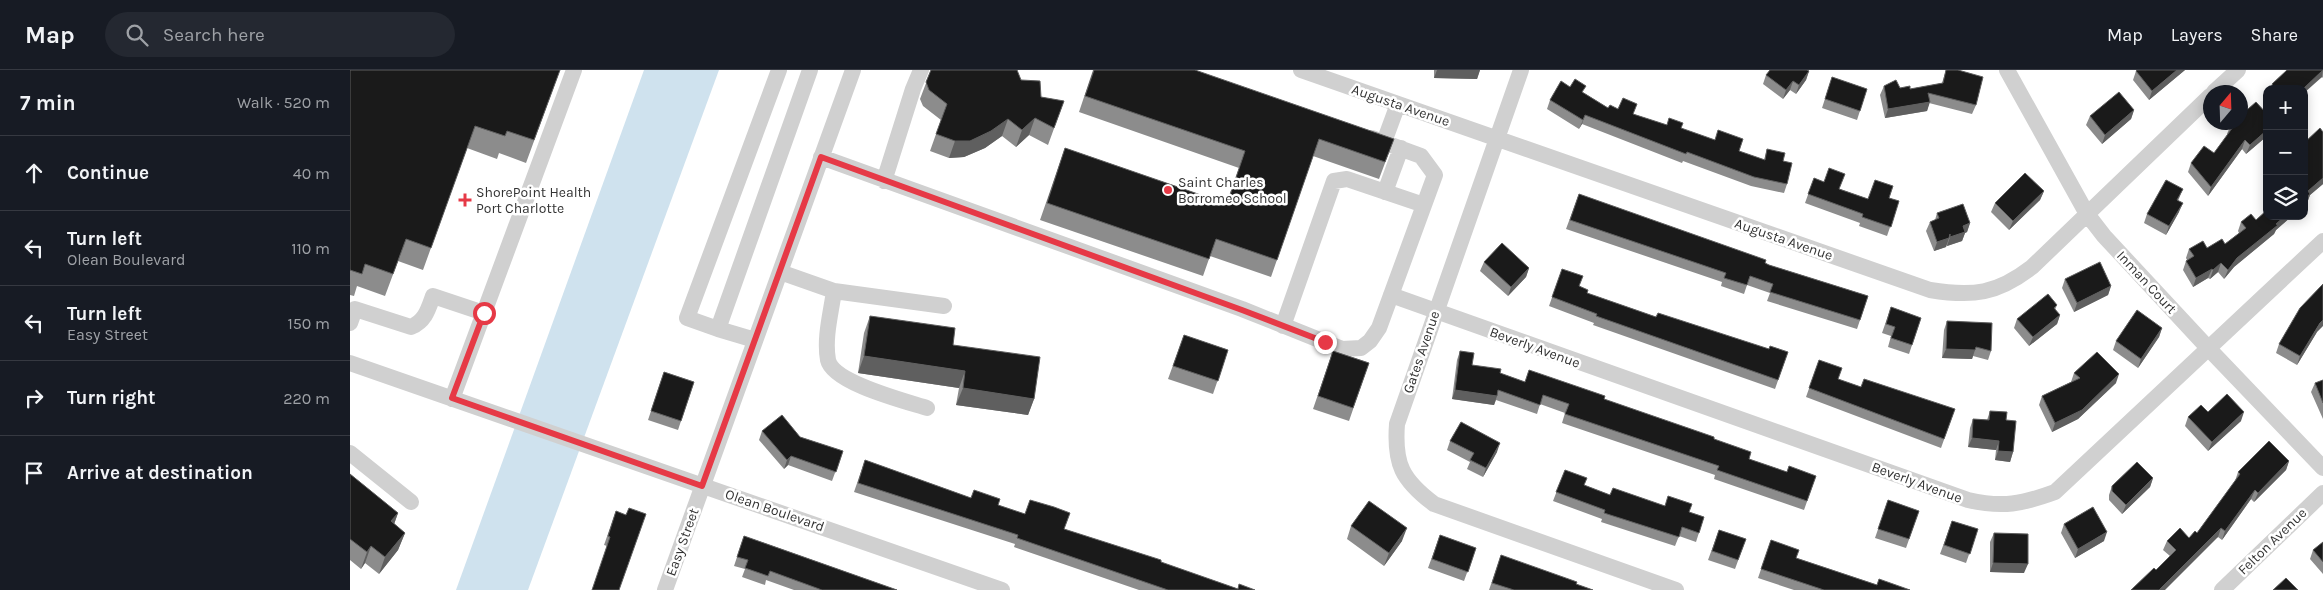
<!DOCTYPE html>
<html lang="en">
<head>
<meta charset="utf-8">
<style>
  body { margin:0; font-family:Karla,sans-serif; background:#242831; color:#f1f3f6 }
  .controls { position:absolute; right:15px; top:15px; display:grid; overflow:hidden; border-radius:10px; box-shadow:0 2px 12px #0003 }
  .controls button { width:45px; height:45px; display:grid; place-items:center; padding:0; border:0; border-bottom:1px solid #363941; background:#171b24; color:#f1f3f6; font:25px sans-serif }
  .compass { position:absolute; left:1853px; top:15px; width:45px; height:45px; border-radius:50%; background:#171b24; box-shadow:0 2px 12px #0003; rotate:19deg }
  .stop { position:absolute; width:15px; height:15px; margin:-11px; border:4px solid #e63946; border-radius:50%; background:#fff }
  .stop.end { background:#e63946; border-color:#fff; box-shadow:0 1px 5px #0008 }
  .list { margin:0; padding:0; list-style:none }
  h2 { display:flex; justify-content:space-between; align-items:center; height:65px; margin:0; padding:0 20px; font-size:21px }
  h2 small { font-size:16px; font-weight:400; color:#9ea1a6 }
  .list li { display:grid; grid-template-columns:32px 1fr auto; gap:15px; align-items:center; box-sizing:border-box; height:75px; padding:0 20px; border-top:1px solid #363941 }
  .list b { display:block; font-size:19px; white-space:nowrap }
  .list p { margin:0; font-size:16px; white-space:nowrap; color:#9ea1a6 }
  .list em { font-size:16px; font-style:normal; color:#9ea1a6 }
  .icon { flex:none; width:28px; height:28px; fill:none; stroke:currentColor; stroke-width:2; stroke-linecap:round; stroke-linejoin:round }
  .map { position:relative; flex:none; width:1973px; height:520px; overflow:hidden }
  header { display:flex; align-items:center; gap:30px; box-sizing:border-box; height:70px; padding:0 25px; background:#171b24; border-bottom:1px solid #363941 }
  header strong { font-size:24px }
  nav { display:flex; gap:28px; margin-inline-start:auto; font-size:18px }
  .search { width:350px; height:45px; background:#242831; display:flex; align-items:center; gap:12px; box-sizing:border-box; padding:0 18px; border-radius:28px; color:#9ea1a6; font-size:19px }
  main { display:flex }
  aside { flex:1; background:#171b24 }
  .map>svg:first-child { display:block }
</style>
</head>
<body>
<header>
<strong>Map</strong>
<div class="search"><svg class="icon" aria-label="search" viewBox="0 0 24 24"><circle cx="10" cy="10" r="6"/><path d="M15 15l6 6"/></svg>Search here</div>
<nav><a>Map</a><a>Layers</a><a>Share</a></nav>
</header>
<main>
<aside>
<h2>7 min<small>Walk · 520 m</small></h2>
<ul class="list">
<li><svg class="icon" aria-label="ahead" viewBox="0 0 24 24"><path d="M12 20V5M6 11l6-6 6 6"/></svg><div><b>Continue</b></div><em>40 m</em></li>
<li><svg class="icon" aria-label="left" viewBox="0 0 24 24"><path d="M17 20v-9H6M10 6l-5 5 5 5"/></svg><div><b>Turn left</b><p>Olean Boulevard</p></div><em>110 m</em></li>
<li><svg class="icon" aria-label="left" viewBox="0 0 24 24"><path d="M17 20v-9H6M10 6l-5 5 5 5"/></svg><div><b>Turn left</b><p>Easy Street</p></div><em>150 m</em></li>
<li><svg class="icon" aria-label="right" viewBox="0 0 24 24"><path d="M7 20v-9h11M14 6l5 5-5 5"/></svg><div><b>Turn right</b></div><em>220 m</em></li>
<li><svg class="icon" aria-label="arrive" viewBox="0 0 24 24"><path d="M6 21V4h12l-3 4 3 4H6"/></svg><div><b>Arrive at destination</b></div></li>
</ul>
</aside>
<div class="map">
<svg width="1973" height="520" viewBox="0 0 1973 520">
  <rect width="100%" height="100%" fill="#fff"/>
  <!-- water -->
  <path fill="#cfe2ee" d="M294 0H369L178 520H106Z"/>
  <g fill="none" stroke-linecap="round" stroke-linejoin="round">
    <!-- minor -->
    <path stroke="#d0d0d0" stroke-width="16" d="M951 0 1580 220C1623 227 1647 224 1682 197L1860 26
      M1171 0 1047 354C1044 394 1052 410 1084 434L1326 520
      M1657 0 1737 144 1754 166 1859 279 1973 398
      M1864 22 1888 0
      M1034 72 1048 34
      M471 87 892 239 992 279 1011 278 1020 271 1029 258 1085 105 1071 86 1022 68
      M534 111 563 19 571 0
      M1035 122 1051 78
      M430 202 484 221 594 236
      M484 221C481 243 474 268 478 290 483 313 555 331 577 338
      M1041 225 1618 430C1653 438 1672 434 1705 422L1973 171
      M0 253 5 239 61 257C75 251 78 240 83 226L134 243
      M933 256 984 111 997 109 1074 135
      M368 259 337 248 429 0
      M405 270 368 259 460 0
      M0 293 652 520
      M102 329 224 0
      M0 383 61 432
      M315 520 503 0
      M1872 520 1973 423"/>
  </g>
  <!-- wall -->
  <path fill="#8c8c8c" d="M0 0H210L176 93 149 83 147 89 117 78 73 200 48 191 35 226 7 216 4 226 0 225Z
    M581 0 671 10 691 27 714 31 698 75 679 65 666 77 652 66 635 78 614 87 599 88 580 81 591 50 573 36 570 29Z
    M743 0 1044 69 1029 109 963 86 921 207 860 186 853 206 690 150 715 78 876 134 889 98 729 42Z
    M1084 0H1130L1127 9 1084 8Z
    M1596 0 1626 35 1622 44 1579 33 1577 41 1535 48 1530 25 1534 16 1560 19 1592 13Z
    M1835 0 1799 30 1783 10 1786 1Z
    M1973 0V8L1972 7 1954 19H1920L1922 14Z
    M1459 1 1456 10 1446 24 1440 20 1433 29 1413 14 1416 5Z
    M1482 7 1517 19 1507 50 1472 38Z
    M1220 17 1234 23 1258 38 1283 44 1317 55 1331 58 1389 81 1414 90 1417 79 1433 91 1437 114 1434 123 1401 116 1333 91 1332 93 1232 54 1229 59 1197 39 1200 30Z
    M1784 40 1781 49 1752 74 1736 55 1740 46Z
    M1917 44V66L1896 84 1892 79 1858 126 1838 102 1841 93 1864 83 1878 64H1877L1881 54Z
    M1973 62V114L1960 125 1957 133 1954 135V73Z
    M1464 108 1474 112 1490 119 1518 129 1539 128 1549 131 1537 166 1509 156 1510 153 1455 133Z
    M1833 119 1828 131 1829 142 1816 165 1794 153 1797 144Z
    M1694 121 1690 130 1659 160 1641 142 1645 133Z
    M1229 124 1415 193 1419 195 1518 226 1507 259 1417 231 1420 223 1397 215 1394 224 1371 216 1372 212 1216 159Z
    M1587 143 1620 153 1617 162 1615 163 1612 171 1597 176V174L1596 177 1584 181 1576 161 1580 152 1585 150Z
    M1917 146H1942L1926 160 1924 164 1884 197 1874 209 1868 202 1860 209 1858 208 1843 217 1833 200 1836 191 1837 190 1836 188 1839 179 1857 178 1875 174 1889 163 1888 161 1891 152 1906 150Z
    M1134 192 1179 198 1176 207 1158 226 1130 201Z
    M1212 199 1237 223 1306 247 1419 279 1438 282 1425 319 1243 255 1244 253 1199 236Z
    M1715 209 1761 216 1758 225 1724 242 1712 218Z
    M1707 235 1705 240 1710 245 1707 254 1679 276 1664 258 1667 249Z
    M1541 237 1571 248 1559 284 1538 277 1541 266 1532 263Z
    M520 246 603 275 684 329 678 345 606 335 609 318 508 303 514 263Z
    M1597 251 1641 281 1638 290 1623 286 1622 289 1592 288 1594 260Z
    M1812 258 1809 267 1788 298 1763 280 1766 271Z
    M1967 262 1947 295 1926 283 1929 274Z
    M834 265 878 280 863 324 818 309Z
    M983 281 1019 293 999 351 963 339Z
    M1110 281 1122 295 1150 303 1175 312 1254 329 1364 369 1399 389 1437 402 1466 406 1454 440 1364 409 1365 405 1212 353 1215 343 1190 334 1187 344 1146 330 1144 335 1102 329 1107 290Z
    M1469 290 1488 309 1511 317 1605 339 1591 378 1456 327Z
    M314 302 344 312 328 360 298 350Z
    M1724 303 1766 313 1728 349 1702 362 1689 335 1692 326 1721 312Z
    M1973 310V349L1961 322 1965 313Z
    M1640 341 1656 350 1663 382 1660 392 1645 390 1646 380 1618 377 1620 358 1623 349 1637 350Z
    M1858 342 1891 351 1858 381 1835 356 1838 347Z
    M412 361 450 367 493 381 482 411 438 395 434 399 409 370Z
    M1100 371 1147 382 1133 407 1117 399 1120 392 1097 380Z
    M515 390 621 428 648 435 714 459 888 519 905 520H789L664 477 665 474 504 422Z
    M1939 391 1936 400 1904 432 1901 429 1872 470 1868 467 1806 500 1820 486 1813 480 1817 471 1839 468 1847 463 1885 411 1888 402Z
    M1215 400 1234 415 1260 425 1315 436 1339 442 1354 447 1346 472 1329 466 1325 476 1251 452 1252 449 1203 431Z
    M0 404 48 443 44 454 55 463 48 480 29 504 15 493 11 499 0 490Z
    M1803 408 1800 417 1772 444 1759 430V425L1762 416Z
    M1538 430 1569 441 1556 478 1525 468Z
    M266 441 269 520 257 476 254 475Z
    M1602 451 1628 459 1616 493 1590 484Z
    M1714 454 1754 471 1725 488 1711 463Z
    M1001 456 1052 471 1034 496 997 469Z
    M1369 460 1396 469 1385 499 1358 490Z
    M1644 463 1674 503 1640 502V472Z
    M1090 465 1126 478 1114 511 1078 498Z
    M394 466 547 520H444L416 510 415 515 392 507 395 499 384 496Z
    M1421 470 1446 488 1527 515 1560 520H1444L1408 508Z
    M1973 472V504L1960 489 1963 480Z
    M1151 485 1226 514 1243 520H1139Z"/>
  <!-- shaded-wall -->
  <path fill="#5f5f5f" d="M1087 0H1130L1127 9 1084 8Z
    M1827 0H1835L1799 30 1802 21Z
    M1973 0 1972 7 1954 23V19H1953Z
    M1459 1 1456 10 1446 24 1449 15Z
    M1443 11 1440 20 1433 29 1436 20Z
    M1580 32 1577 41 1535 48 1538 39Z
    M1784 40 1781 49 1752 74 1755 65Z
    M1235 45 1232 54 1229 59 1233 50Z
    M685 48 679 65 666 77 672 60Z
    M658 49 652 66 635 78 614 87 599 88 605 71Z
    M1917 60V66L1896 84 1900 75Z
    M1895 70 1892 79 1858 126 1861 117Z
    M1973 108V114L1960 125 1957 133 1954 135V129L1958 121Z
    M1694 121 1690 130 1659 160 1663 151Z
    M1833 133 1829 142 1816 165 1819 156Z
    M1935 146H1942L1926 160 1924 164 1884 197 1874 209 1878 200 1887 188Z
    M1620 153 1617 162 1615 163 1612 171 1597 176 1600 167 1613 156Z
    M1599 168 1596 177 1584 181 1587 172Z
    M1871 193 1868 202 1860 209 1863 200Z
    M1179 198 1176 207 1158 226 1161 217Z
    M1862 199 1858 208 1843 217 1846 208Z
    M1761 216 1758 225 1724 242 1727 233Z
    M1710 245 1707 254 1679 276 1683 267Z
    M1973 250V256L1967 262 1947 295 1950 286 1970 253Z
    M1812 258 1809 267 1788 298 1791 289Z
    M1596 279 1625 280 1622 289 1592 288Z
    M514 286 615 301 609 318 508 303Z
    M1769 304 1766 313 1728 349 1702 362 1705 353Z
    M613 318 684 329 678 345 606 335Z
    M1105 320 1147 326 1144 335 1102 329Z
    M1894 342 1891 351 1858 381 1862 372Z
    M1622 368 1649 371 1646 380 1618 377Z
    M1150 373 1147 382 1133 407 1136 398Z
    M1648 381 1663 382 1660 392 1645 390Z
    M441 386 438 395 434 399 437 390Z
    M1939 391 1936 400 1904 432 1908 423Z
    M1803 408 1800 417 1772 444 1776 435Z
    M1905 420 1901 429 1872 470 1875 461Z
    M48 443 42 460 41 451Z
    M1057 458 1052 471 1034 496 1039 483Z
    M1871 458 1868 467 1815 520H1809Z
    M1757 462 1754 471 1725 488 1728 479Z
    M55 463 48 480 29 504 35 487Z
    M21 476 15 493 11 499 17 482Z
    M1643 493 1678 494 1674 503 1640 502Z"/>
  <!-- building -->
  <path fill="#1a1a1a" stroke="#5f5f5f" d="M0 0H210L184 70 157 61 155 66 125 56 81 178 56 169 43 204 15 194 12 204 0 200Z
    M581 0H667L671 10 690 11 691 27 714 31 704 58 685 48 672 60 658 49 641 61 620 71H605L586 64 597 34 579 20 576 12Z
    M744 0H845L1044 69 1035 92 969 69 927 190 866 169 859 189 697 133 715 78 877 134 895 81 735 26Z
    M1420 0H1457L1459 1 1449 15 1443 11 1436 20 1416 5Z
    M1596 0H1608L1633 7 1626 35 1578 23 1580 32 1538 39 1534 16 1546 10 1550 18 1560 16V19L1593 13Z
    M1787 0H1827L1802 21 1786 1Z
    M1937 0H1973L1953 19H1926L1922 14Z
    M1482 7 1517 19 1510 41 1475 29Z
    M1225 9 1236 16 1232 22 1258 38 1260 35 1268 39 1273 28 1287 34 1283 44 1317 55 1319 48 1333 53 1331 58 1365 70 1368 60 1393 69 1389 81 1415 90 1417 79 1435 83 1433 91 1442 93 1437 114 1404 107 1337 82 1336 84 1235 45 1233 50 1200 30 1211 11 1220 17Z
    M1769 22 1784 40 1755 65 1740 46Z
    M1906 32 1917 44V60L1900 75 1895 70 1861 117 1841 93 1854 76 1864 83 1883 57 1881 54 1883 52H1890V46Z
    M1970 58 1973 62V108L1958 121 1960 124 1954 129V89L1958 85 1954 81V73Z
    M1479 98 1495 104 1489 119 1518 129 1525 110 1543 116 1539 128 1549 131 1541 157 1512 147 1513 144 1458 124 1464 108 1474 112Z
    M1675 103 1694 121 1663 151 1645 133Z
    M1816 110 1833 119 1827 130 1833 133 1819 156 1797 144Z
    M1229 124 1416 190 1415 193 1419 195 1518 226 1510 250 1420 222 1423 214 1400 206 1397 215 1374 208 1376 203 1220 150Z
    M1613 134 1620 153 1613 156 1615 162 1600 167V164L1599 168 1587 172 1580 152 1589 148 1587 143Z
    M1917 140V146H1935L1926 154 1928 155 1887 188 1878 200 1871 193 1863 200 1862 199 1846 208 1836 191 1844 186 1839 179 1853 171 1857 178 1872 169 1875 174 1896 158 1891 152 1901 144 1906 150Z
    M1152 173 1179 198 1161 217 1134 192Z
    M1750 192 1761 216 1727 233 1715 209Z
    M1212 199 1233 206 1229 216 1238 220 1237 223 1306 247 1308 243 1419 279 1420 276 1438 282 1428 310 1246 246 1247 244 1202 227Z
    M1973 214V250L1970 253 1950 286 1929 274 1950 238Z
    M1698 224 1707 235 1704 238 1710 245 1683 267 1667 249Z
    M1541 237 1571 248 1562 275 1541 268 1545 257 1536 254Z
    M1787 240 1812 258 1791 289 1766 271Z
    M520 246 605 258 603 275 690 287 684 329 613 318 615 301 514 286Z
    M1597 251 1642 253 1641 281 1626 277 1625 280 1596 279Z
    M834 265 878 280 868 311 823 296Z
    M983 281 1019 293 1003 338 968 326Z
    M1110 281 1124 283 1122 295 1151 299 1150 303 1175 312 1179 300 1255 326 1254 329 1364 367V369L1401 382 1399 389 1437 402 1439 396 1466 406 1457 431 1367 400 1369 396 1215 344 1219 334 1193 325 1190 335 1148 320 1147 326 1105 320Z
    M1747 282 1769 304 1732 340 1705 353 1692 326 1730 308 1724 303Z
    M1469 290 1492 298 1488 309 1511 317 1514 309 1605 339 1594 369 1459 318Z
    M314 302 344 312 331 351 301 341Z
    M1973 310V333L1965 313Z
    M1877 324 1894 342 1862 372 1838 347 1851 335 1858 342Z
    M1640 341 1657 342 1656 350 1666 351 1663 382 1648 381 1649 371 1622 368 1623 349 1639 350Z
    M432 345 450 367 493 381 486 402 441 386 437 390 412 361Z
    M1111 352 1150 373 1136 398 1120 390 1124 383 1100 371Z
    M1919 371 1939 391 1908 423 1905 420 1875 461 1871 458 1809 520H1781L1804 498 1806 500 1826 480 1817 471 1830 458 1839 468 1845 461 1847 463 1890 404 1888 402Z
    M515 390 621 428 624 420 650 429 648 435 675 444 680 430 704 437 720 443 714 459 811 490V492L888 519 889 514 905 520H818L667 468 668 465 508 413Z
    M1787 392 1803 408 1776 435 1762 421V416Z
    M1215 400 1237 408 1234 415 1260 425 1263 418 1315 436 1318 426 1342 434 1339 442 1354 447 1349 463 1332 457 1329 467 1254 443 1255 440 1206 422Z
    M0 404 48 443 41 451 55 463 35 487 21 476 17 482 0 469Z
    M1538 430 1569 441 1559 469 1528 459Z
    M1019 431 1057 458 1039 483 1001 456Z
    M1743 437 1757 462 1728 479 1714 454Z
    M279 438 296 444 269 520H242L260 467 258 466 266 441 276 445Z
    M1602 451 1628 459 1620 484 1594 475Z
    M1369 460 1396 469 1388 490 1362 481Z
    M1644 463 1678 464V494L1643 493Z
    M1090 465 1126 478 1118 502 1082 489Z
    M394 466 547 520H472L420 501 418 506 395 498 398 490 387 487Z
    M1421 470 1449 480 1446 488 1527 515 1529 509 1560 520H1474L1411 499Z
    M1973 472V492L1963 480Z
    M1151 485 1227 512 1226 514 1243 520H1164L1142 513Z
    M1936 508 1948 520H1923Z"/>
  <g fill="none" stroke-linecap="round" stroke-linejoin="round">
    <!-- route -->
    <path stroke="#e63946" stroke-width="6" d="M134 243 102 328 352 416 471 87 892 240 975 272"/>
  </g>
  <!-- markers -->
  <g fill="#e63946" stroke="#fff" stroke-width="2">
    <circle cx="818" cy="120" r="5"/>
    <path d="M112.5 122.5h5v5h5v5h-5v5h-5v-5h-5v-5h5z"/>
  </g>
  <g text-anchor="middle" stroke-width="5" stroke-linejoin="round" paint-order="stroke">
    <!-- street labels -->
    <g font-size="14" fill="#333" stroke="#fff">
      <text transform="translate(1051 35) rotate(19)" y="5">Augusta Avenue</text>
      <text transform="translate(1434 169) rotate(19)" y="5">Augusta Avenue</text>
      <text transform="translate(1797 212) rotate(47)" y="5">Inman Court</text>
      <text transform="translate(1185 277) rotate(20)" y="5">Beverly Avenue</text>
      <text transform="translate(1071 282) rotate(-71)" y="5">Gates Avenue</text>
      <text transform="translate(1567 412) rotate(20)" y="5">Beverly Avenue</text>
      <text transform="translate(425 440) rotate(19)" y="5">Olean Boulevard</text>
      <text transform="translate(1922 471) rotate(-44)" y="5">Felton Avenue</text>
      <text transform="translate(332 472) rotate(-70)" y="5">Easy Street</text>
    </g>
    <!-- poi labels -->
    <g font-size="14" fill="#333" stroke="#fff" text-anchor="start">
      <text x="828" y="117">Saint Charles<tspan x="828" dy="16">Borromeo School</tspan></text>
      <text x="126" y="127">ShorePoint Health<tspan x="126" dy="16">Port Charlotte</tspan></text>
    </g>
  </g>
</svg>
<div class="controls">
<button>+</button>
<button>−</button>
<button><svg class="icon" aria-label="layers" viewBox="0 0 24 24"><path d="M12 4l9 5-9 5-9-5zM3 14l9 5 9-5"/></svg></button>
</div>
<svg class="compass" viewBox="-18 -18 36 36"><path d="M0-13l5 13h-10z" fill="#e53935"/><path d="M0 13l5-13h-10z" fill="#9ea1a6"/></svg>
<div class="stop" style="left:134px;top:243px"></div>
<div class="stop end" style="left:975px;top:272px"></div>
</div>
</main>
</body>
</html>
